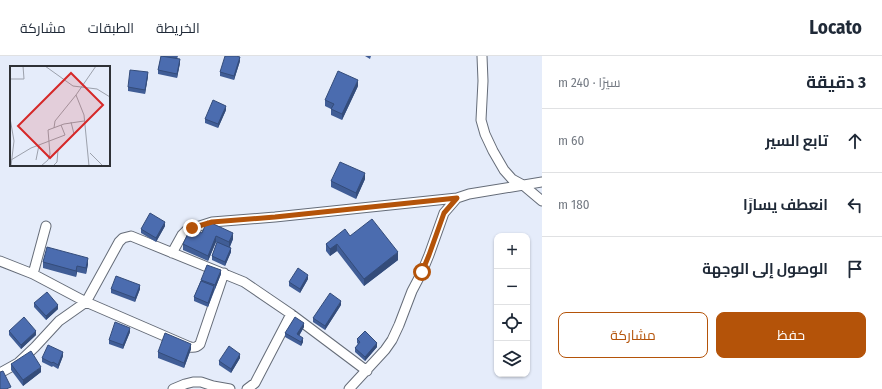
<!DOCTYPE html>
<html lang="ar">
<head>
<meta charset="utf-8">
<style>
  body { margin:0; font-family:"Fira Sans Condensed",Cairo,sans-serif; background:#f2f2f3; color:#1f2937; direction:rtl }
  .controls { position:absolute; right:12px; bottom:12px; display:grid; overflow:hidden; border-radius:8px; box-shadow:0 1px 3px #0004 }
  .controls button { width:36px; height:36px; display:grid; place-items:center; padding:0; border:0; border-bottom:1px solid #e0e1e3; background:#fff; color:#1f2937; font:20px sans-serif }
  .stop { position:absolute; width:12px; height:12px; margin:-9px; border:3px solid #b45309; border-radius:50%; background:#fff }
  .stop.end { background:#b45309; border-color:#fff; box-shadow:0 1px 4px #0008 }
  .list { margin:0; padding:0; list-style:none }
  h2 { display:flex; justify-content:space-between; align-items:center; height:52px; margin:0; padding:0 16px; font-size:17px }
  h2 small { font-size:13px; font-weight:400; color:#747a83 }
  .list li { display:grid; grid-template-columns:26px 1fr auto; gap:12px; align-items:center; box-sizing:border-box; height:64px; padding:0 16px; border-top:1px solid #e0e1e3 }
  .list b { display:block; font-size:15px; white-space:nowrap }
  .list em { font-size:13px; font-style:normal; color:#747a83 }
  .actions { display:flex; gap:8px; padding:12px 16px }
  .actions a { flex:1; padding:9px 0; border:1px solid #b45309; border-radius:8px; text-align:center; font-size:14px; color:#b45309 }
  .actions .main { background:#b45309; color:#fff }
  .icon { flex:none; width:22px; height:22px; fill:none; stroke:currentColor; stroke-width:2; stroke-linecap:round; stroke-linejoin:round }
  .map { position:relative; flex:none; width:542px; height:333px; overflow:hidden; direction:ltr }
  header { display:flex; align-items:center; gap:24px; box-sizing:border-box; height:56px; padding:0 20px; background:#fff; border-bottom:1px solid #e0e1e3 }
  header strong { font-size:19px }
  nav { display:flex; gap:22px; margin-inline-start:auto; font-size:14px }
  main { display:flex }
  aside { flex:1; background:#fff }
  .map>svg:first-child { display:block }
</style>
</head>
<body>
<header>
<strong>Locato</strong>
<nav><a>الخريطة</a><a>الطبقات</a><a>مشاركة</a></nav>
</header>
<main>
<aside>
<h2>3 دقيقة<small>سيرًا · 240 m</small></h2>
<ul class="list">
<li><svg class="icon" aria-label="ahead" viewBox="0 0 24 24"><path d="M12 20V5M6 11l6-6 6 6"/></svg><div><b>تابع السير</b></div><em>60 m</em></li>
<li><svg class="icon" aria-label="left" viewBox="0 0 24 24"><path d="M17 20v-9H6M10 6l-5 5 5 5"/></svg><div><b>انعطف يسارًا</b></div><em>180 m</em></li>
<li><svg class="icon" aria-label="arrive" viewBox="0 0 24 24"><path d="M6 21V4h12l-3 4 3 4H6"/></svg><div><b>الوصول إلى الوجهة</b></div></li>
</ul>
<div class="actions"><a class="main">حفظ</a><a>مشاركة</a></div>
</aside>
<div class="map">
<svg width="542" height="333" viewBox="0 0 542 333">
  <rect width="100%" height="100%" fill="#e5ecfa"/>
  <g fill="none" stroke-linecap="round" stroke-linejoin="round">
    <!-- minor casing -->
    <g stroke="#656c78" stroke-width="11">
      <path id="minor" d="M482 0 483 25 481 64 485 78 493 95 504 114 512 123 523 129 542 145
        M172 197 182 179 187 174 212 166 275 161 457 142
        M0 205 33 218 86 246 190 291C195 292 197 291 200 288L224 217
        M33 218 46 170
        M0 317 18 307 35 291 59 265 86 246 119 186 123 182 131 180 244 226 291 258 367 315
        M173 333 185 328 193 326H201L213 330 230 333
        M247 333 255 327 291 258
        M349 333 385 294 392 284 399 269 412 235 422 216 429 199 444 157 457 142 469 138 542 126"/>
    </g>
    <!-- minor -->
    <use href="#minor" stroke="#fff" stroke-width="9"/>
  </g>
  <!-- wall -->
  <path fill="#405d96" d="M161 0H178L177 3 180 7 177 22 158 18V14Z
    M365 0H371L370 3Z
    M240 5 234 24 220 20V16Z
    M148 20 145 38 128 35V31Z
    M358 30 342 64 331 59V53L325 50V44Z
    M226 54 218 72 205 67V63Z
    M365 123 356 143 331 131V125Z
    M165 170 156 186 141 177V173Z
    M202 177 233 183 230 191 231 196 225 210 212 204V200L217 186H216L208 205 183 194V188Z
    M350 180 398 204 364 230 337 195 330 200 326 195V188Z
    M43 206 88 208 86 218 77 216 76 221 43 212Z
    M221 218 208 251 194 245V241L201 224Z
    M308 223 300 237 289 230V226Z
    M111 233H140L135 246 111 237Z
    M34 247 58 253 46 264 34 251Z
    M341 249 325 274 313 266V262Z
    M304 271 299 280 303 286 301 290 285 281V277Z
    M9 275 36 279 21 293 9 279Z
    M130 276 123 293 109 288V284Z
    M357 283 377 291 365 305 355 296V292L358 288 357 287Z
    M191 293 184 312 158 302V296Z
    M63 300 58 313 53 310 52 311 42 306V302Z
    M240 302 231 317 219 309V305Z
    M11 308 41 316 23 330 11 314Z"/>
  <!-- shaded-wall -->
  <path fill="#344c7a" d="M240 1V5L234 24V20Z
    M180 3V7L177 22V18Z
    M148 16V20L145 38V34Z
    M358 24V30L342 64V58Z
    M226 50V54L218 72V68Z
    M365 117V123L356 143V137Z
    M165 166V170L156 186V182Z
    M233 177V183L229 192V186Z
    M216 180V186L208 205V200Z
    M337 188V195L330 200V193Z
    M231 192V196L225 210V206Z
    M398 196V204L364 230V223Z
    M88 202V208L86 218V212Z
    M77 210V216L76 221V215Z
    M221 214V218L215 233V229Z
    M308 219V223L300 237V233Z
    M140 229V233L135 246V242Z
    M214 230V234L208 251V247Z
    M341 245V249L325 274V270Z
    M58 249V253L46 264V260Z
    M304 267V271L297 283V278Z
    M130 272V276L123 293V289Z
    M36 275V279L21 293V289Z
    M303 282V286L301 290V286Z
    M377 287V291L365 305V301Z
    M191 288V293L184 312V307Z
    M63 296V300L58 313V309Z
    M240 298V302L231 317V313Z
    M41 311V316L23 330V324Z"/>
  <!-- building -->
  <path fill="#4b6caf" stroke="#344c7a" d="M161 0 180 3 177 18 158 14Z
    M225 0H236L240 1 234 20 220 16Z
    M130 14 148 16 145 34 128 31Z
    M338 15 358 24 342 58 331 53 334 48 325 44Z
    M213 44 226 50 218 68 205 63Z
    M340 106 365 117 356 137 331 125Z
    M150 157 165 166 156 182 141 173Z
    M372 163 398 196 364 223 337 188 330 193 326 188 345 173 350 180Z
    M207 165 233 177 229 186 216 180 208 200 183 188 191 171 202 177Z
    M217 186 231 192 225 206 212 200Z
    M47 191 88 202 86 212 77 210 76 215 43 206Z
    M207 209 221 214 215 229 201 224Z
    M298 212 308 219 300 233 289 226Z
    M116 220 140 229 135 242 111 233Z
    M201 225 214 230 208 247 194 241Z
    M47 236 58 249 46 260 34 247Z
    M330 237 341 245 325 270 313 262Z
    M24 261 36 275 21 289 9 275Z
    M295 261 304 267 297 278 303 282 301 286 285 277Z
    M115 266 130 272 123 289 109 284Z
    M365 275 377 287 365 301 355 292 360 286 357 283Z
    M165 277 191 288 184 307 158 296Z
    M48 289 63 296 58 309 53 306 52 307 42 302Z
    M229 290 240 298 231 313 219 305Z
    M31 295 41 311 23 324 11 308Z
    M3 315 11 331 6 333H0V316Z"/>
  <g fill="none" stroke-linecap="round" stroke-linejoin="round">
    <!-- route -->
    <path stroke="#b45309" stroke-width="5" d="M192 172 212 166 275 161 457 142 444 157 429 199 422 216"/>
  </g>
  <!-- overview -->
  <g transform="translate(10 10)">
    <rect width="100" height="100" fill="#e5ecfa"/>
    <path fill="none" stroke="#9ca1ac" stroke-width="1" d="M35 0 63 20 87 23 100 31M0 13H14L13 0M0 52 4 75 1 100M44 62 45 55 66 29M80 87 93 100M1 94 21 82 55 69 51 59M26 94 29 79M31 100 38 94 40 88 38 64 54 58 74 55M43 100 47 96 48 84 64 68 61 56M79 100 74 49 66 29 86 0"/>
    <path fill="#d62828" fill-opacity="0.15" stroke="#d62828" stroke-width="2" d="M61 7 93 39 40 92 8 60Z"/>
    <rect width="100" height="100" fill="none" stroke="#2e3136" stroke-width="2"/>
  </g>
</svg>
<div class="controls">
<button>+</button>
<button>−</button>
<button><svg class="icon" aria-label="locate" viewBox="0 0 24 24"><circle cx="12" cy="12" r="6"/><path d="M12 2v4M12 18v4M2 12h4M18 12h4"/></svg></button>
<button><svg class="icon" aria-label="layers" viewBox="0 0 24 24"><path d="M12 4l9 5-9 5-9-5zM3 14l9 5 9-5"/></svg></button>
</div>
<div class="stop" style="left:422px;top:216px"></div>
<div class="stop end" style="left:192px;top:172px"></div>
</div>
</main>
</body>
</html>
